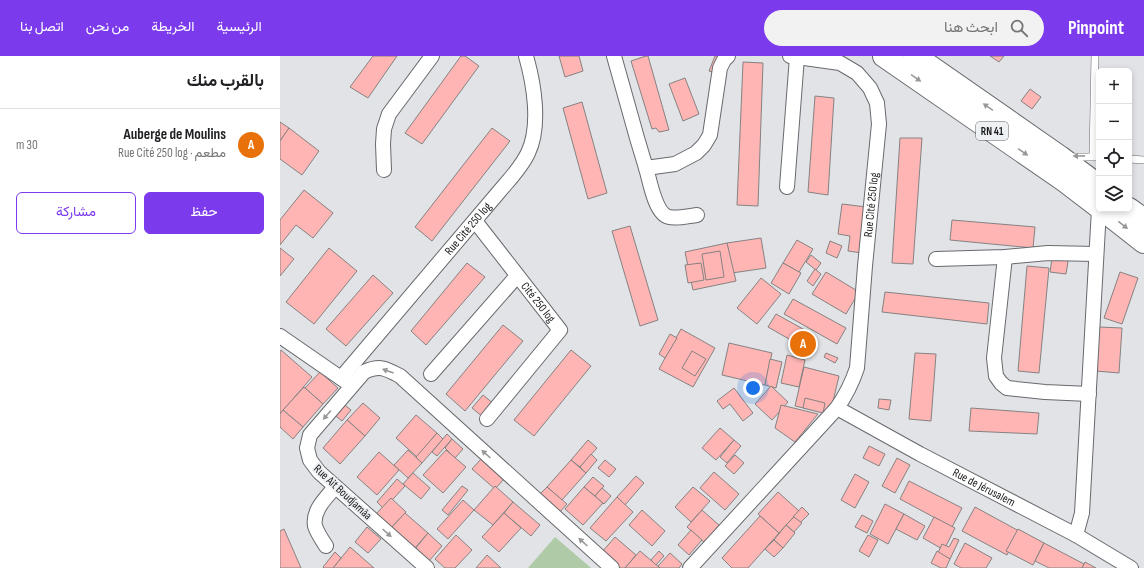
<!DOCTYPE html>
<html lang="ar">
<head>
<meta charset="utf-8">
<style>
  body { margin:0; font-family:"Sofia Sans Condensed",Vazirmatn,sans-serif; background:#f2f2f2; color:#202124; direction:rtl }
  .controls { position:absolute; right:12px; top:12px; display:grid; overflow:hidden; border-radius:6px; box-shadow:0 2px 6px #0003 }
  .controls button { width:36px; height:36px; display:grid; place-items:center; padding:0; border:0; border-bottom:1px solid #e0e0e0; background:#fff; color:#202124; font:20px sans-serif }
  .you { position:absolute; left:473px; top:332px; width:14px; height:14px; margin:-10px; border:3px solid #fff; border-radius:50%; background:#1a73e8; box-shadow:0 0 0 6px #1a73e833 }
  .badge { display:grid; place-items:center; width:26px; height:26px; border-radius:50%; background:#7c3aed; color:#fff; font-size:13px; font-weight:700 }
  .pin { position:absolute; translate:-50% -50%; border:2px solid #fff; box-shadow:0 1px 4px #0006 }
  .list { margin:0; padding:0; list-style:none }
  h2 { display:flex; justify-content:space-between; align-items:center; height:52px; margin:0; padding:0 16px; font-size:17px }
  h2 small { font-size:13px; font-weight:400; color:#757577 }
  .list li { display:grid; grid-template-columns:26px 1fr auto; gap:12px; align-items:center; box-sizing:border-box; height:72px; padding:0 16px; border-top:1px solid #e0e0e0 }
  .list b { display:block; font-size:15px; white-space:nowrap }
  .list p { margin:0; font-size:13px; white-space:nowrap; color:#757577 }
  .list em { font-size:13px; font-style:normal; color:#757577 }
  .actions { display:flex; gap:8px; padding:12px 16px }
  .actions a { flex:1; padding:9px 0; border:1px solid #7c3aed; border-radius:6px; text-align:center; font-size:14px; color:#7c3aed }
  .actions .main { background:#7c3aed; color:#fff }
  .icon { flex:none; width:22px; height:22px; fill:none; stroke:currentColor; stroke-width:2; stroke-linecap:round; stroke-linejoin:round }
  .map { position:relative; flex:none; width:864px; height:512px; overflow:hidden; direction:ltr }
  header { display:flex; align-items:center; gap:24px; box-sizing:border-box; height:56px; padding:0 20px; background:#7c3aed; color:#fff }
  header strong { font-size:19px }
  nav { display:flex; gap:22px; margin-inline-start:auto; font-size:14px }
  .search { width:280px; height:36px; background:#f2f2f2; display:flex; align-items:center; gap:10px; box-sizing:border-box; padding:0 14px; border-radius:22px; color:#757577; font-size:15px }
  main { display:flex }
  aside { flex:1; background:#fff }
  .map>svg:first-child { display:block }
</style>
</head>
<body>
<header>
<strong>Pinpoint</strong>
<div class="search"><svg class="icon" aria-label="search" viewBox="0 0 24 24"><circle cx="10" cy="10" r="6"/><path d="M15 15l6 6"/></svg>ابحث هنا</div>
<nav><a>الرئيسية</a><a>الخريطة</a><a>من نحن</a><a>اتصل بنا</a></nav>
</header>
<main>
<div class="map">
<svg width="864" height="512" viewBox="0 0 864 512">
  <rect width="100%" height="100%" fill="#e1e3e7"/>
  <path fill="#aecaa6" d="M275 481 311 512H248Z"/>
  <g fill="#feb5b3" stroke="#868282">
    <path d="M93 0H117L88 42 70 31Z"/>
    <path d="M181 0H185L199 10 142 88 125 77Z"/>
    <path d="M279 0H299L303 15 285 21Z"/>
    <path d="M366 0H368L389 74 379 76 376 72 372 73 351 5Z"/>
    <path d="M435 0H449L442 19 429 15Z"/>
    <path d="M710 0H724L719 6Z"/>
    <path d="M463 6 483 7 478 150 457 149Z"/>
    <path d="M405 22 419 58 403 65 389 28Z"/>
    <path d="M750 33 761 41 752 53 741 45Z"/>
    <path d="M535 40 554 42 548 139 528 136Z"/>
    <path d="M302 46 327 137 308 143 283 52Z"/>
    <path d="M0 66 9 72 0 85Z"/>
    <path d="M9 72 39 95 22 119 0 103V85Z"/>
    <path d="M212 72 230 85 152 185 135 171Z"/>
    <path d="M620 82H642L633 208 612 207Z"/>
    <path d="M24 134 53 157 33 182 16 169 0 189V164Z"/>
    <path d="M562 148 595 152 589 198 568 195 570 180 558 178Z"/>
    <path d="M672 164 755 171 753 192 670 184Z"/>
    <path d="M350 170 378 264 360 270 332 175Z"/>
    <path d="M481 182 486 212 452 217 447 187Z"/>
    <path d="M517 184 533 193 519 216 503 207Z"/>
    <path d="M550 185 562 190 557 202 546 197Z"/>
    <path d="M447 187 456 225 413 234 405 196Z"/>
    <path d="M0 192 14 203 0 220Z"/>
    <path d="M49 192 77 215 34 268 6 246Z"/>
    <path d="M440 195 444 221 426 224 422 198Z"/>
    <path d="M773 196 789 199 786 218 770 216Z"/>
    <path d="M531 199 541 207 536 214 526 206Z"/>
    <path d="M187 207 205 221 146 289 131 275Z"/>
    <path d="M421 207 424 224 408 227 405 209Z"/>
    <path d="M503 207 521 217 509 238 491 227Z"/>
    <path d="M747 210 769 212 759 317 738 315Z"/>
    <path d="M535 213 541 218 533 230 527 225Z"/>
    <path d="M546 216 579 236 566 258 532 238Z"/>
    <path d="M840 216 858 222 842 268 824 262Z"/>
    <path d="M93 219 113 237 66 290 46 273Z"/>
    <path d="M481 222 501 238 477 268 457 252Z"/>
    <path d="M605 236 709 247 707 268 602 256Z"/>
    <path d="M513 243 566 272 557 288 504 258Z"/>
    <path d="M496 258 523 273 516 287 488 271Z"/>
    <path d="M223 269 243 285 185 355 166 338Z"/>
    <path d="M819 271 842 272 839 317 816 315Z"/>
    <path d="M401 273 435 292 413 331 379 313Z"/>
    <path d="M390 278 397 282 385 302 379 298Z"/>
    <path d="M449 287 492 297 485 329 442 319Z"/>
    <path d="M1 294 32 321 0 358V296Z"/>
    <path d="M291 294 311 310 254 380 234 364Z"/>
    <path d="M412 295 426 303 415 320 402 312Z"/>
    <path d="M546 297 558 302 555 307 544 301Z"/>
    <path d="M635 297 656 298 651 365 629 363Z"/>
    <path d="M507 299 525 304 519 331 501 327Z"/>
    <path d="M490 303 502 306 496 332 485 329Z"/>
    <path d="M524 311 559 320 550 358 515 350Z"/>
    <path d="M40 316 58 332 43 348 25 332Z"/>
    <path d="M491 330 508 346 492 364 475 348Z"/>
    <path d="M24 331 43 348 23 371 3 354Z"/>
    <path d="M454 332 473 357 463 365 450 348 443 353 437 345Z"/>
    <path d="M203 339 220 353 209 366 192 352Z"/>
    <path d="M525 342 545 347 543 357 523 352Z"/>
    <path d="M599 343 611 344 609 354 598 352Z"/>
    <path d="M61 346 71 354 62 365 52 357Z"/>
    <path d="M83 347 100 362 85 380 67 364Z"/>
    <path d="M501 349 538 358 515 386 495 372Z"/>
    <path d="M691 352 759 357 757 378 689 375Z"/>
    <path d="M3 354 23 371 13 383 0 371V358Z"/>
    <path d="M136 359 157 377 137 401 116 382Z"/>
    <path d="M67 364 85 380 60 408 43 392Z"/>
    <path d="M440 372 454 384 436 404 422 392Z"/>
    <path d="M157 377 163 383 142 407 136 401Z"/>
    <path d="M167 378 172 383 157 400 152 396Z"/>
    <path d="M172 383 183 393 175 402 165 392Z"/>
    <path d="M308 384 317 392 300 411 291 404Z"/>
    <path d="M454 384 461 390 447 407 440 401Z"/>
    <path d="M589 390 605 398 599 410 583 402Z"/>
    <path d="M128 394 142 407 128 422 114 409Z"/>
    <path d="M166 394 186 411 163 437 143 419Z"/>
    <path d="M99 396 119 414 97 439 77 421Z"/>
    <path d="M311 398 317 404 306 417 300 411Z"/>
    <path d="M455 399 464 407 454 418 445 410Z"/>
    <path d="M617 402 630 409 615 437 602 430Z"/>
    <path d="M201 403 224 423 215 433 192 413Z"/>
    <path d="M291 404 306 417 282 444 267 431Z"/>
    <path d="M325 404 336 413 329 421 318 412Z"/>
    <path d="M434 416 459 438 445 454 420 432Z"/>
    <path d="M133 417 150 432 141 443 123 428Z"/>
    <path d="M575 418 589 426 575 452 561 444Z"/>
    <path d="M356 420 364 427 345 449 337 441Z"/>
    <path d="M313 421 324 430 315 440 304 431Z"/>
    <path d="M117 423 125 430 104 453 97 446Z"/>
    <path d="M629 425 682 452 672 471 620 443Z"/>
    <path d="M182 430 188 434 168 459 162 454Z"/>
    <path d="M215 430 233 446 213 469 194 454Z"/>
    <path d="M267 431 287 448 279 457 259 439Z"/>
    <path d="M304 431 323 447 303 469 285 453Z"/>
    <path d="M413 431 430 445 411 466 395 451Z"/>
    <path d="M322 432 331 440 324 448 315 440Z"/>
    <path d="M498 436 519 455 499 477 478 458Z"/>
    <path d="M337 441 353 456 326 485 310 472Z"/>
    <path d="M111 442 126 456 111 472 96 458Z"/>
    <path d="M183 444 194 454 168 483 157 473Z"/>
    <path d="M233 446 260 469 251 480 224 457Z"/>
    <path d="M605 448 624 458 608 488 590 478Z"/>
    <path d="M522 451 529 458 520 467 513 461Z"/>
    <path d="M695 451 739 475 727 499 682 475Z"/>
    <path d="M362 454 385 475 372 490 349 469Z"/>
    <path d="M422 454 440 470 425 487 407 471Z"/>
    <path d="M125 457 148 477 135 492 111 472Z"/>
    <path d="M224 457 241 472 219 496 202 481Z"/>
    <path d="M624 458 645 470 637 484 616 473Z"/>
    <path d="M582 459 593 465 587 477 575 471Z"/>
    <path d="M480 460 499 477 468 512H452L442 502Z"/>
    <path d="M514 461 522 467 514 476 506 469Z"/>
    <path d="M654 461 675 472 664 494 643 482Z"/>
    <path d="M506 469 515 477 503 492 494 484Z"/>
    <path d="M87 471 101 483 88 497 75 486Z"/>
    <path d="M4 473 21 512H0V475Z"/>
    <path d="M738 473 764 487 753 509 726 495Z"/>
    <path d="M411 474 422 484 409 499 398 489Z"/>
    <path d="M148 477 162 490 149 505 135 493Z"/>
    <path d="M176 479 192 494 175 512H165L155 503Z"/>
    <path d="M588 479 598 484 589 501 579 495Z"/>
    <path d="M335 481 356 499 345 512H340L322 496Z"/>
    <path d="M674 482 679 484 670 503 658 497 662 488 669 491Z"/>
    <path d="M494 484 503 492 494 501 485 493Z"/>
    <path d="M685 487 712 502 706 512H681L674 508Z"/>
    <path d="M764 487 804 508 802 512H769L755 505Z"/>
    <path d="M70 491 94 512H53Z"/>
    <path d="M360 495 380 512H345Z"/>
    <path d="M379 495 384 500 376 509 371 504Z"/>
    <path d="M657 495 670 503 666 512H661L651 507Z"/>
    <path d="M55 496 61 502 53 512H44L43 511Z"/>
    <path d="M390 497 402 508 399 512H380L378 510Z"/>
    <path d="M207 499 221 512H196Z"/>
    <path d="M805 506 816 512H802Z"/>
  </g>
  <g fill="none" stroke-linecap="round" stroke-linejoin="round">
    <g stroke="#676a6d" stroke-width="8">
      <g id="lane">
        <path d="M813 100 815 0"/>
        <path d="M789 101H819"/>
        <path d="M849 103 864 104"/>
      </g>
    </g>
    <g stroke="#676a6d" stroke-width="16">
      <g id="street">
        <path d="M334 0 357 82 366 112 395 108 416 97 424 89 430 79 440 12 444 4 448 0"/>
        <path d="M366 112C370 125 375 158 389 161 397 163 408 160 417 159"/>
        <path d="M104 114 103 88 104 73 109 58 152 0"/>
        <path d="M507 131 517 1"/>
        <path id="s1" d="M195 165 280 274 207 363"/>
        <path d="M725 201 714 302 716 320 721 327 727 332 765 336 809 338"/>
        <path d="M656 203 725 201 768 197 816 198"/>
        <path d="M0 280 68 327"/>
        <path d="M151 318 237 220"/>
        <path id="s2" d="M61 322 218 137C228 125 241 112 248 97 261 70 254 28 246 0"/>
        <path id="s3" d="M557 352 640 398 796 479 851 512"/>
        <path d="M796 479 802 457 819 153"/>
        <path d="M46 490C42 484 37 476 35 470 32 454 47 441 55 431"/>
        <path d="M147 512 39 416 30 404 27 392 30 379 84 316C100 309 105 312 120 320L332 512"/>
        <path id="s4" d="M410 512 557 352C566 339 572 327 577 312L585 210 599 68 597 47 590 32 577 17 560 7 510 0"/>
      </g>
    </g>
    <g stroke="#676a6d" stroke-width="24">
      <g id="highway">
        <path d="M604 0 785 125 819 151"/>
        <path d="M635 0 780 101 819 130"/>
        <path d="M822 153 864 186"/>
        <path d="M849 153 864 164"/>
      </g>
    </g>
    <use href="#lane" stroke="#fff" stroke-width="7"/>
    <use href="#street" stroke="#fff" stroke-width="14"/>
    <use href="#highway" stroke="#fff" stroke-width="22"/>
  </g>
  <defs><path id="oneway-solid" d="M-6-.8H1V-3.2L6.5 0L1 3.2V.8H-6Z"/></defs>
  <g fill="#989898">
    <use href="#oneway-solid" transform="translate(636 22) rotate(35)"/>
    <use href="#oneway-solid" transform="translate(708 51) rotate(-145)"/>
    <use href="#oneway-solid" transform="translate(743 96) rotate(35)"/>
    <use href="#oneway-solid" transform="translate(799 100) rotate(179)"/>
    <use href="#oneway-solid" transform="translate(843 169) rotate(38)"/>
    <use href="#oneway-solid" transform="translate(108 315) rotate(-160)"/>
    <use href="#oneway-solid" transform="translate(47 359) rotate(130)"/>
    <use href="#oneway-solid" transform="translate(206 398) rotate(-138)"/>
    <use href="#oneway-solid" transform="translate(107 477) rotate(42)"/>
    <use href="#oneway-solid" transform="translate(303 486) rotate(-138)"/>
  </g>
  <g text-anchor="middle" stroke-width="4" stroke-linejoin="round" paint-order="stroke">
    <rect fill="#eef1f4" stroke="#595a5c" stroke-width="1" x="696" y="66" width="32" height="18" rx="3"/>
    <g font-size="11" font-weight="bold" fill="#191a1b">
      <text x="712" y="79">RN 41</text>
    </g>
    <g font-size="12" fill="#191a1b" stroke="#eef1f4">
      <text dy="4" stroke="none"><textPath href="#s4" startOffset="426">Rue Cité 250 log</textPath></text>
      <text dy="4" stroke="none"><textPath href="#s2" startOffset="196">Rue Cité 250 log</textPath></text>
      <text dy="4" stroke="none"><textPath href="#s1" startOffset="103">Cité 250 log</textPath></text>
      <text dy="4" stroke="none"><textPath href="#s3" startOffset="167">Rue de Jérusalem</textPath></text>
      <text transform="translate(63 436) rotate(43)" y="4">Rue Ait Boudjamâa</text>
    </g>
  </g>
</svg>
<div class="controls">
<button>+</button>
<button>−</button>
<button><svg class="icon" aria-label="locate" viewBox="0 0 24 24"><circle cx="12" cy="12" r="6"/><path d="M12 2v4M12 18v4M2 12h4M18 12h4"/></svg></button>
<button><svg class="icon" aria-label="layers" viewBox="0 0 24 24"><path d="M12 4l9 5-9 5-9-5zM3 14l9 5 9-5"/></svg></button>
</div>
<div class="you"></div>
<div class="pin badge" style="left:523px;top:288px;background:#e8710a">A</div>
</div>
<aside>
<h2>بالقرب منك<small></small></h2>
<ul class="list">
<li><span class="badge" style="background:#e8710a">A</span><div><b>Auberge de Moulins</b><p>مطعم · Rue Cité 250 log</p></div><em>30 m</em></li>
</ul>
<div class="actions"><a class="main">حفظ</a><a>مشاركة</a></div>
</aside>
</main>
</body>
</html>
